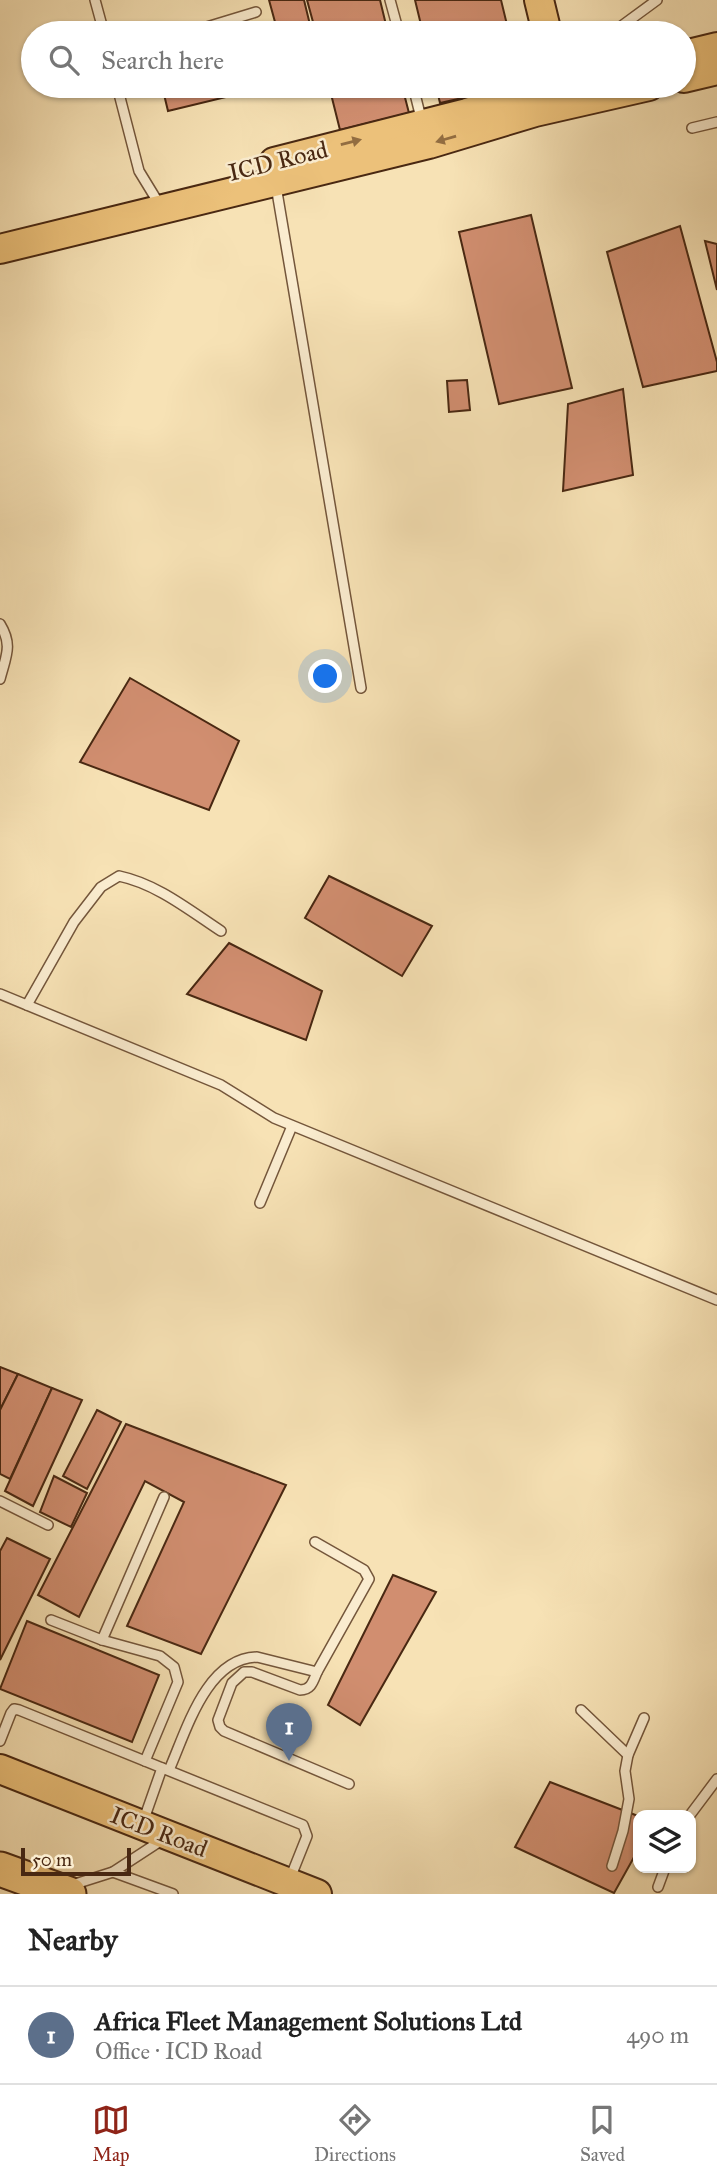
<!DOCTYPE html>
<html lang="en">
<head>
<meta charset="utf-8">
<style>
  body { margin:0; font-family:"IM FELL Great Primer",serif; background:#f6f6f6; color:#222 }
  .controls { position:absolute; right:21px; bottom:21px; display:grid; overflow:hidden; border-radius:14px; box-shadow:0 2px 5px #0004 }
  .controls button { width:63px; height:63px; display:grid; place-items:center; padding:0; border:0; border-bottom:2px solid #e0e0e0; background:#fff; color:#222; font:35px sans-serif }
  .scale { position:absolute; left:21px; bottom:18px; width:110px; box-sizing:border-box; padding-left:7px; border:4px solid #492812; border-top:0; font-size:19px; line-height:24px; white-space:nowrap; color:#492812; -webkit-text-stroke:5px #faeccf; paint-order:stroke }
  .you { position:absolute; left:326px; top:677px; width:24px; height:24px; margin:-18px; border:5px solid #fff; border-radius:50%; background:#1a73e8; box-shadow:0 0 0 10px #1a73e833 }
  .badge { display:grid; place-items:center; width:46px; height:46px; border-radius:50%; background:#8f2418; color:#fff; font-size:23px; font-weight:700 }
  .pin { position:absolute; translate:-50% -58px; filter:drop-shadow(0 2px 4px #0008) }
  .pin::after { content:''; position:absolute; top:37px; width:24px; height:21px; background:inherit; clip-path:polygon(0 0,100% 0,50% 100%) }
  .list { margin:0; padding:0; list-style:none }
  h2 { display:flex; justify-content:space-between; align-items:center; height:91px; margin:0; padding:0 28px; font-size:30px }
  h2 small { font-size:23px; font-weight:400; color:#767676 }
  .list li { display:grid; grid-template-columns:46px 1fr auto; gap:21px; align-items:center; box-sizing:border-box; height:98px; padding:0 28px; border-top:2px solid #e0e0e0 }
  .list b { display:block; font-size:26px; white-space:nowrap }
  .list p { margin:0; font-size:23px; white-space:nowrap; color:#767676 }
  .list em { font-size:23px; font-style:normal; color:#767676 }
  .icon { flex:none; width:38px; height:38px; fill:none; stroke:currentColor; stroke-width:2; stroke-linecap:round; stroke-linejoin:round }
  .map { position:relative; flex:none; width:717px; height:1894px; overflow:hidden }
  .search { position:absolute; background:#fff; box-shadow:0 2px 5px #0004; left:21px; right:21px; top:21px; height:77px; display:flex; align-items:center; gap:18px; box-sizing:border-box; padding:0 24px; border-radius:38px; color:#767676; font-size:26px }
  .sheet { height:189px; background:#fff }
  nav { display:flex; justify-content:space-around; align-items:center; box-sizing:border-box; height:98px; border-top:2px solid #e0e0e0; background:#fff; font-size:19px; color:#767676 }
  nav a { display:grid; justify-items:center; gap:4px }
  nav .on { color:#8f2418 }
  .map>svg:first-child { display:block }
</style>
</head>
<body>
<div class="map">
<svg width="717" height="1894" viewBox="0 0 717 1894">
  <rect width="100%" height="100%" fill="#f7e2b5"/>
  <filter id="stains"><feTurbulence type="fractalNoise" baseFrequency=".00286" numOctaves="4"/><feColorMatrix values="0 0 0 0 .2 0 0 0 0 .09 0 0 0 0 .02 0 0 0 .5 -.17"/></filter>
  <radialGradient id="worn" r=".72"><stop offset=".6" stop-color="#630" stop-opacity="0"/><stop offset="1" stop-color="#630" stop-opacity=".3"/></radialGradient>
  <g fill="#d18e70" stroke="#492812" stroke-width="2">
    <path d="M269 0H304L312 33H278Z"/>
    <path d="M307 0H380L388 33H316Z"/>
    <path d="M415 0H501L509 33H423Z"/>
    <path d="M162 86H266L267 87 168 111Z"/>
    <path d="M329 86H402L409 113 340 130Z"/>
    <path d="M436 86H498L494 91 440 103Z"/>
    <path d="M531 215 572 388 499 404 459 232Z"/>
    <path d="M680 226 717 362V371L643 387 607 252Z"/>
    <path d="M705 241 717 244V290Z"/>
    <path d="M467 380 470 410 449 412 447 381Z"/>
    <path d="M623 389 633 475 563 491 568 404Z"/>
    <path d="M130 678 239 741 209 810 80 762Z"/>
    <path d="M329 876 432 926 402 976 305 918Z"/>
    <path d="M229 943 322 991 306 1040 187 994Z"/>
    <path d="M0 1367 18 1374 0 1410Z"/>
    <path d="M18 1374 52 1388 10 1479 0 1474V1410Z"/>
    <path d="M52 1388 82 1400 33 1506 5 1491Z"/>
    <path d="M97 1410 121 1422 87 1489 63 1476Z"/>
    <path d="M126 1424 286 1485 201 1654 127 1626 184 1502 145 1481 79 1617 38 1595Z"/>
    <path d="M54 1476 87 1493 71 1527 40 1512Z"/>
    <path d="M7 1538 50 1559 0 1660V1551Z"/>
    <path d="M393 1575 436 1592 360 1725 328 1705Z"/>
    <path d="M27 1621 159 1675 132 1742 0 1689Z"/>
    <path d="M550 1782 638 1816V1850L614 1893 515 1847Z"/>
  </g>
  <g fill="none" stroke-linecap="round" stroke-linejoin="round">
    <g stroke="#74563b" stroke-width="12">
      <g id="lane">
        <path d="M95 0 104 33"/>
        <path d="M390 0 399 33"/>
        <path d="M187 33 256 12"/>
        <path d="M612 33 657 0"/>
        <path d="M117 86 139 171 161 207"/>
        <path d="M413 86 422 122"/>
        <path d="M692 128 717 122"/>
        <path d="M276 186 361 688"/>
        <path d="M0 624C13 645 6 656 0 679"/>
        <path d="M0 994 221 1085 274 1118 717 1300"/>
        <path d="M27 1005 74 922 101 887 119 876C157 884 189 910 221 931"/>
        <path d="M260 1203 292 1126"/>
        <path d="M0 1501 48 1525"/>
        <path d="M51 1620 102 1640 160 1656 174 1667 178 1682 145 1761"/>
        <path d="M102 1640 164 1497"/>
        <path d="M317 1672C313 1682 311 1690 300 1690L252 1672H244L232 1683 218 1720 220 1727 224 1731 349 1784"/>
        <path d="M581 1710 628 1755"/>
        <path d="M0 1741 11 1713 14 1709 19 1710 303 1825 307 1836 289 1881"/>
        <path d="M169 1770C186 1732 206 1658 257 1657L317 1672 369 1579 364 1570 315 1542"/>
        <path d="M690 1815 717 1779"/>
        <path d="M143 1822 162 1768"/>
        <path d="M612 1866 623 1831 629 1799 625 1771 628 1755 644 1718"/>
        <path d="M113 1872 173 1894"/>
        <path d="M72 1885 113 1872 162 1840"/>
        <path d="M658 1887 665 1868"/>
      </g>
    </g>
    <g stroke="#492812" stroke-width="32">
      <g id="primary">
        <path d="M539 0 547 33"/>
        <path d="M684 55 717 47"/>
        <path d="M684 78 717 70"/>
        <path d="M274 162 467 113 557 86"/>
        <path d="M0 249 429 144 535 112 649 86"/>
        <path d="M0 1769 317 1894"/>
      </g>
    </g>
    <g stroke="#492812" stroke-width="37">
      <path id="highway" d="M0 1869 69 1894"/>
    </g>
    <use href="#lane" stroke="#faeccf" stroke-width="9"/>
    <use href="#primary" stroke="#ecc17a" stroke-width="28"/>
    <use href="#highway" stroke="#ecc17a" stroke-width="33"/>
  </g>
  <defs><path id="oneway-solid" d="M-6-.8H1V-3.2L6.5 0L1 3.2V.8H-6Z" transform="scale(1.75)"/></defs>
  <g fill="#926d41">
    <use href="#oneway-solid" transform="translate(446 139) rotate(164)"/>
    <use href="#oneway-solid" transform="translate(351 142) rotate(-14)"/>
  </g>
  <g text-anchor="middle" stroke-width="5" stroke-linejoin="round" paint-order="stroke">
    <g font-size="24" fill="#492812" stroke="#faeccf">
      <text transform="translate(278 161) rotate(-14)" y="8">ICD Road</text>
      <text transform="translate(159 1832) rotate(21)" y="8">ICD Road</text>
    </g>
  </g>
  <rect width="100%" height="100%" filter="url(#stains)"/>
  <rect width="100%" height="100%" fill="url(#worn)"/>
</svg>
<div class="controls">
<button><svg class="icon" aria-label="layers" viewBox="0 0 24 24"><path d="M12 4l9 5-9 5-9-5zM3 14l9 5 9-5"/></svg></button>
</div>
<div class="scale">50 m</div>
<div class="you"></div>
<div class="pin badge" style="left:289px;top:1761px;background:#5c6f8a">1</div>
<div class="search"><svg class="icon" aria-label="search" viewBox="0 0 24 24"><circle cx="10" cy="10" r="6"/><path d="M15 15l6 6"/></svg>Search here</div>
</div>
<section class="sheet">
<h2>Nearby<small></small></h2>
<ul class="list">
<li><span class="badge" style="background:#5c6f8a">1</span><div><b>Africa Fleet Management Solutions Ltd</b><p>Office · ICD Road</p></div><em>490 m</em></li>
</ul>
</section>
<nav>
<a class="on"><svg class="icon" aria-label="map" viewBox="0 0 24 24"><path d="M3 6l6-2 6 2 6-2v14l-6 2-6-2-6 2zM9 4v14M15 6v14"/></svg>Map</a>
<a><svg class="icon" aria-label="directions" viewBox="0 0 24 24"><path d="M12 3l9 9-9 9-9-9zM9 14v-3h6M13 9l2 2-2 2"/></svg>Directions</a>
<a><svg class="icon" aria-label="saved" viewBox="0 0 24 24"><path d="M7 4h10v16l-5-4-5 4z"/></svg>Saved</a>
</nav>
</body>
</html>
